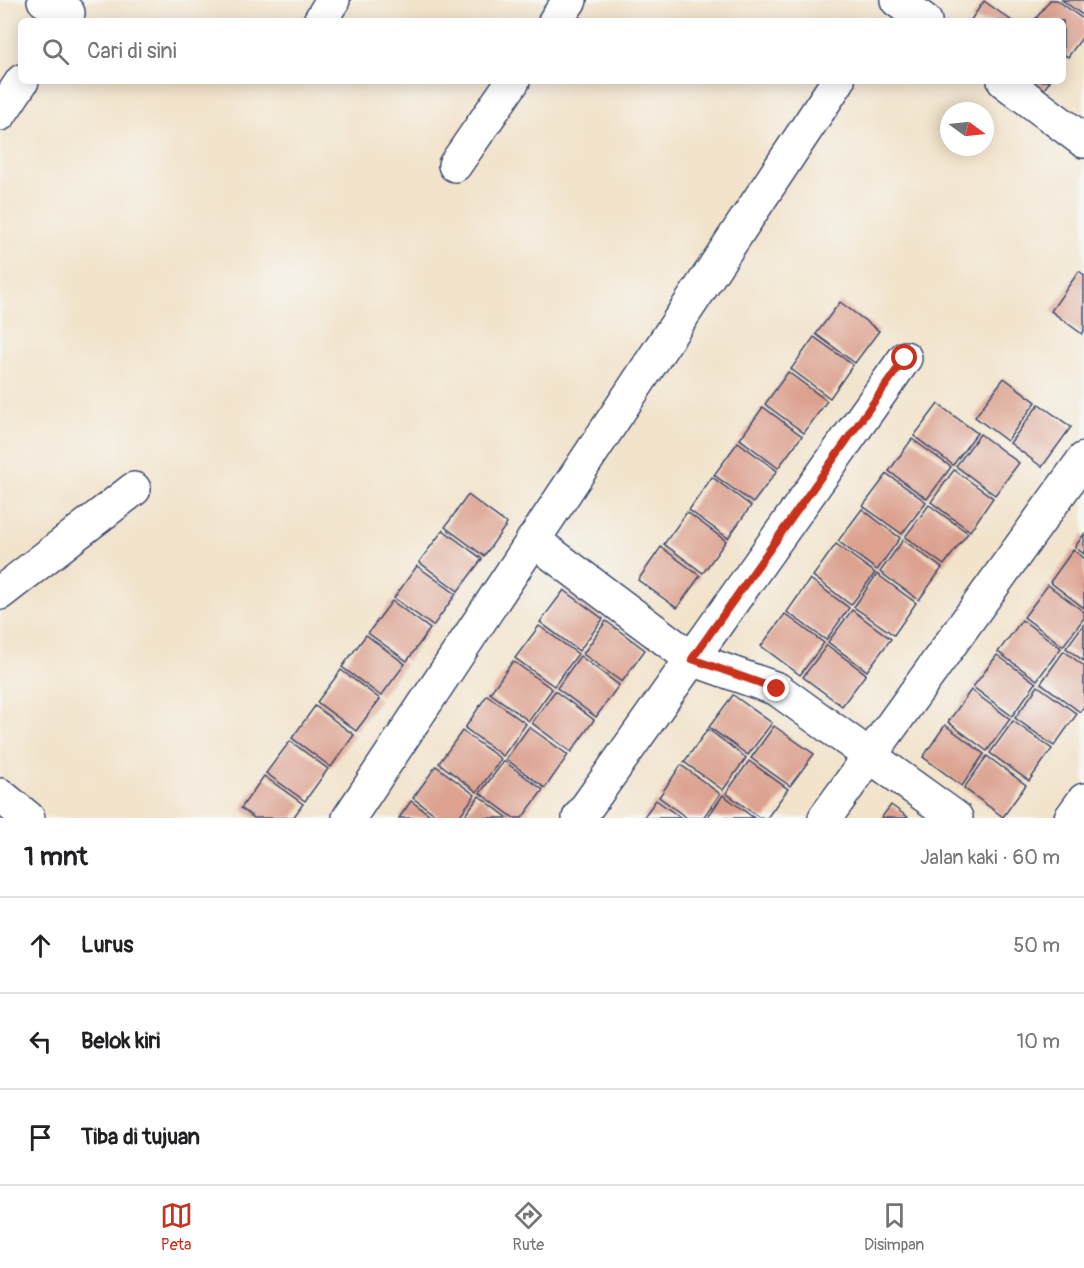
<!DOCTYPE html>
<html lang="id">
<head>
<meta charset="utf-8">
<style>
  body { margin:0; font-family:Pangolin,sans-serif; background:#f2f2f2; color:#202124 }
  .compass { position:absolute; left:940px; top:102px; width:54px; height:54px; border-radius:50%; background:#fff; box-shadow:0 3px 15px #0003; rotate:105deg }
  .stop { position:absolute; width:18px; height:18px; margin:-14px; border:4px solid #c8321e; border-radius:50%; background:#fff }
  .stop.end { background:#c8321e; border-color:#fff; box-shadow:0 2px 6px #0008 }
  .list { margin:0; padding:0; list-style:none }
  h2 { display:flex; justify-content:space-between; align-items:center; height:78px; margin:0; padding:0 24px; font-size:26px }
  h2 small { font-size:20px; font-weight:400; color:#757577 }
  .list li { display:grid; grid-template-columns:39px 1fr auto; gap:18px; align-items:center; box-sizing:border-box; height:96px; padding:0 24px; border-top:2px solid #e0e0e0 }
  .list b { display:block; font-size:22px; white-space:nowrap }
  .list em { font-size:20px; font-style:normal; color:#757577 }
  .icon { flex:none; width:33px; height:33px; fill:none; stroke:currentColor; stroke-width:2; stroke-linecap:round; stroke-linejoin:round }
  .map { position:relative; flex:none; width:1084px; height:818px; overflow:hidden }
  .search { position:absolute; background:#fff; box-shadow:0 3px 15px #0003; left:18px; right:18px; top:18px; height:66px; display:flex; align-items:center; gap:15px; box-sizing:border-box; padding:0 21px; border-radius:9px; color:#757577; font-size:22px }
  .sheet { height:366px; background:#fff }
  nav { display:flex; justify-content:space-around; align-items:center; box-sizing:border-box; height:84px; border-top:2px solid #e0e0e0; background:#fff; font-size:16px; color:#757577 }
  nav a { display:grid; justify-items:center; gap:3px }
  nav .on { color:#c8321e }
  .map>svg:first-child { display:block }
</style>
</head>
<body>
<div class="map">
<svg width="1084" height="818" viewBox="0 0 1084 818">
  <rect width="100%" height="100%" fill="#f6f6f2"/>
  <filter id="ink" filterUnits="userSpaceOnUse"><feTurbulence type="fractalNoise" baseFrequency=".0167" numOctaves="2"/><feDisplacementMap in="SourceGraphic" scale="12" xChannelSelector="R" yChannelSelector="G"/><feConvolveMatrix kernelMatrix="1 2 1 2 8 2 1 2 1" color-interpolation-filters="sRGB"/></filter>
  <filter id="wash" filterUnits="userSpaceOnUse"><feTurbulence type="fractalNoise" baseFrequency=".008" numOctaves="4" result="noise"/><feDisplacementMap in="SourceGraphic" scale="24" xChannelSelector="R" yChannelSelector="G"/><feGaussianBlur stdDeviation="1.35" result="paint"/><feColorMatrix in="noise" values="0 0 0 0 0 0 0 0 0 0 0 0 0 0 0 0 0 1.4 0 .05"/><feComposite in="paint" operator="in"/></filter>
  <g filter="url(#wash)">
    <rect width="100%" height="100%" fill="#f2e3cb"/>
    <g id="blocks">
      <g fill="#dca18f">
        <path d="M1050 0H1057L1084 20V35L1068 57 1063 54V21H1034Z"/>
        <path d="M1062 0H1084V16Z"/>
        <path d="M984 1 1012 21H970Z"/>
        <path d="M1027 81H1050L1042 92Z"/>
        <path d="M1079 271 1084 275V331L1082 334 1051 311Z"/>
        <path d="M840 302 879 331 855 363 816 334Z"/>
        <path d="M814 337 853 365 830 398 791 369Z"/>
        <path d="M788 372 827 401 804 433 765 404Z"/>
        <path d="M1004 378 1036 402 1007 441 975 417Z"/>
        <path d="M938 404 977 433 953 465 914 436Z"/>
        <path d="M1039 404 1071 427 1042 467 1010 443Z"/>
        <path d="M763 407 802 436 778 468 740 439Z"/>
        <path d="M980 434 1019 463 995 495 956 466Z"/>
        <path d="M912 439 951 467 927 499 889 471Z"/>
        <path d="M738 442 777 471 753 503 714 475Z"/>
        <path d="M954 470 993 498 970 531 931 502Z"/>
        <path d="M887 474 926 502 902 534 863 506Z"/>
        <path d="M712 477 751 506 728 538 689 510Z"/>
        <path d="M468 495 507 524 484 556 445 527Z"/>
        <path d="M929 505 968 533 944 565 905 537Z"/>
        <path d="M862 509 900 538 877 570 838 541Z"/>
        <path d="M687 512 726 541 703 573 664 544Z"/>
        <path d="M443 530 482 559 458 591 419 562Z"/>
        <path d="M1084 534V554L1075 547Z"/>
        <path d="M903 540 942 568 919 600 880 572Z"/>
        <path d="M836 544 875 573 851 605 813 576Z"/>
        <path d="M661 547 700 576 677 608 638 580Z"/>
        <path d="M1073 550 1084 558V608L1050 582Z"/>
        <path d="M417 566 456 594 433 626 394 598Z"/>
        <path d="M877 574 916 603 894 635 854 607Z"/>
        <path d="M810 579 849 608 826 640 787 612Z"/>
        <path d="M1048 585 1084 612V618L1063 646 1024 617Z"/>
        <path d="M564 590 603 619 579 651 540 622Z"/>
        <path d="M392 601 430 629 407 661 368 633Z"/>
        <path d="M852 610 891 639 867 671 828 642Z"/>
        <path d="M785 614 824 643 800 675 761 646Z"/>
        <path d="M1022 620 1061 648 1037 680 998 652Z"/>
        <path d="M606 621 645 650 622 682 583 654Z"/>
        <path d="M1084 624V661L1066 648Z"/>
        <path d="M539 626 578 654 554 686 515 658Z"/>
        <path d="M366 635 405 664 381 696 342 667Z"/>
        <path d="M827 645 866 674 842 706 803 677Z"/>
        <path d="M1064 651 1084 666V706L1080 712 1041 683Z"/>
        <path d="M997 655 1036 683 1012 716 973 687Z"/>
        <path d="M580 656 619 685 596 717 557 688Z"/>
        <path d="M513 661 552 689 529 721 490 693Z"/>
        <path d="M341 670 380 699 356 731 317 702Z"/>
        <path d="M1038 686 1077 714 1054 746 1015 718Z"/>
        <path d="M971 690 1010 719 987 751 948 722Z"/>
        <path d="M555 691 594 720 571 752 532 723Z"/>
        <path d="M487 695 526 724 503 756 465 728Z"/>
        <path d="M733 695 772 723 748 755 709 727Z"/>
        <path d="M315 706 354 735 331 767 292 738Z"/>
        <path d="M1013 721 1052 749 1029 781 990 753Z"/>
        <path d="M945 725 984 754 962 786 923 757Z"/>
        <path d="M774 726 814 754 790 786 751 758Z"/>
        <path d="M529 727 568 755 545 788 506 759Z"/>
        <path d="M708 729 746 758 723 790 684 762Z"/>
        <path d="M462 731 501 759 477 792 439 763Z"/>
        <path d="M290 741 328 769 305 801 266 773Z"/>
        <path d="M987 756 1026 785 1003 817 964 788Z"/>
        <path d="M504 761 543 790 522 818H514L480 793Z"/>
        <path d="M749 761 788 789 767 818H760L726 793Z"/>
        <path d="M681 765 720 794 703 818H687L659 797Z"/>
        <path d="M436 766 475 795 458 818H440L413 798Z"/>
        <path d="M264 776 303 804 293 818H254L241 808Z"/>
        <path d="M723 795 754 818H707Z"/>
        <path d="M479 796 508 818H463Z"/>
        <path d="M656 800 681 818H643Z"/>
        <path d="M411 801 434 818H399Z"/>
        <path d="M891 805 909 818H881Z"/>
      </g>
    </g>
  </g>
  <g filter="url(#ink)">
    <use href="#blocks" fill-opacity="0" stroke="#3b4a6e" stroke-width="1.5"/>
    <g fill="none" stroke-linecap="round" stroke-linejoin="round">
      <g stroke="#3b4a6e" stroke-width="36">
        <g id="street">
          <path d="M44 0 68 13"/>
          <path d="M897 0 925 21"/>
          <path d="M320 21 333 0"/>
          <path d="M555 21 570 0"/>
          <path d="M1004 81 1084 141"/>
          <path d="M0 114 22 81"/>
          <path d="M455 165 513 81"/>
          <path d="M533 540 692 659 777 689 956 818"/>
          <path d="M0 593 134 489"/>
          <path d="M0 795 28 818"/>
          <path d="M349 818 838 81"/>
          <path d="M579 818 905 358"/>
          <path d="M825 818 1084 459"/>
          <path d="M1071 818 1084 800"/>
        </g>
      </g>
      <use href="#street" stroke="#fff" stroke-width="33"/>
    </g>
  </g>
  <g fill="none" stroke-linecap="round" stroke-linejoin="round" filter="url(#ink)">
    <path stroke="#c8321e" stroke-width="8" d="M777 689 692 659 905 358"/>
  </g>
</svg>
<svg class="compass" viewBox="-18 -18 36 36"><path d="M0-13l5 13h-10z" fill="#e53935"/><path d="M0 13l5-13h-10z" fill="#757577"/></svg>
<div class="stop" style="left:905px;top:358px"></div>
<div class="stop end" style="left:777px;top:689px"></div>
<div class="search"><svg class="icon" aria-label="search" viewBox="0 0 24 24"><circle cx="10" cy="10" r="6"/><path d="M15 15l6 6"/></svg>Cari di sini</div>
</div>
<section class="sheet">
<h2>1 mnt<small>Jalan kaki · 60 m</small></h2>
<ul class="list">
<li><svg class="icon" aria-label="ahead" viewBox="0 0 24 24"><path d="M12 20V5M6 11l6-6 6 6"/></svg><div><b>Lurus</b></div><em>50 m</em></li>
<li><svg class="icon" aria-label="left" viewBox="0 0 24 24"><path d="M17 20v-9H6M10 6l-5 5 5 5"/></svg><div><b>Belok kiri</b></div><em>10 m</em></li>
<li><svg class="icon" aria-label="arrive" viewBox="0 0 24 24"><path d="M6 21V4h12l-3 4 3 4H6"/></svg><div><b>Tiba di tujuan</b></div></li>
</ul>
</section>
<nav>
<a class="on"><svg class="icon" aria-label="map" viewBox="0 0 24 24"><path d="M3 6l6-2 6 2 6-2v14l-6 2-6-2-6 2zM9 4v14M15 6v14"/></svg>Peta</a>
<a><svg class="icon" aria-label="directions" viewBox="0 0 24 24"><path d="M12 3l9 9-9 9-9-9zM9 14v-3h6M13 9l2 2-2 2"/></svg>Rute</a>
<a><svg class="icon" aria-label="saved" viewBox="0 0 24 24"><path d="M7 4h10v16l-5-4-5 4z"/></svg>Disimpan</a>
</nav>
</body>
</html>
